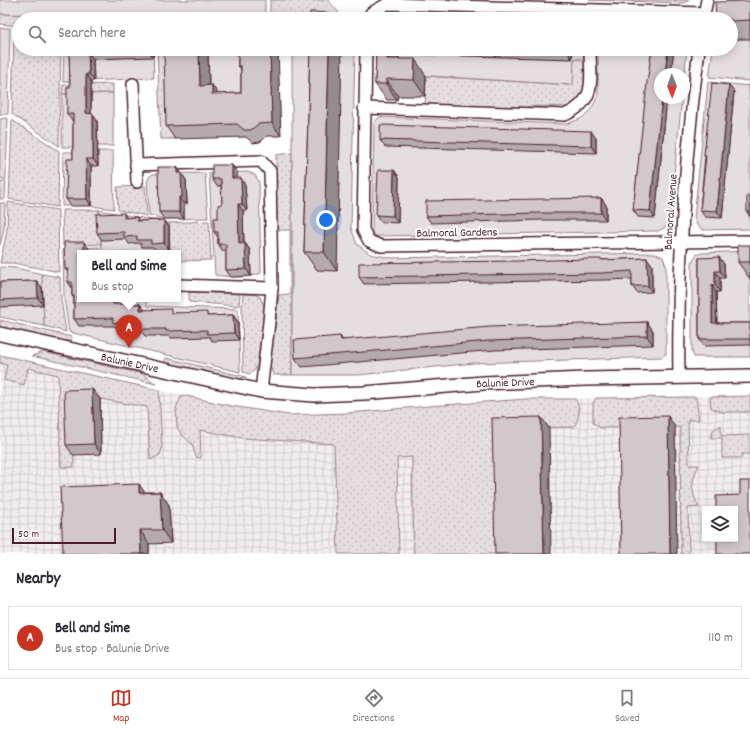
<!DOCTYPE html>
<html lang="en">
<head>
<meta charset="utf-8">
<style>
  body { margin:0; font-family:Dekko,sans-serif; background:#f7f7f7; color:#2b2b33 }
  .controls { position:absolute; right:12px; bottom:12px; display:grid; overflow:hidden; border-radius:0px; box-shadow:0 2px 10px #0003 }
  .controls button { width:36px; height:36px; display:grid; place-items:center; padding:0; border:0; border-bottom:1px solid #e1e1e2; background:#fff; color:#2b2b33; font:20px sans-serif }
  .compass { position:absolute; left:654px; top:68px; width:36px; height:36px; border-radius:50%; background:#fff; box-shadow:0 2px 10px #0003; rotate:179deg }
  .scale { position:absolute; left:12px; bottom:10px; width:104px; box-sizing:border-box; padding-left:4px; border:2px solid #4a1f2b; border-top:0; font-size:11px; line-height:14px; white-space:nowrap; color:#4a1f2b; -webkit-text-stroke:3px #fff; paint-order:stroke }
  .you { position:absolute; left:326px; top:220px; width:14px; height:14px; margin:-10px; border:3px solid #fff; border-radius:50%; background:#1a73e8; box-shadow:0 0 0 6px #1a73e833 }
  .badge { display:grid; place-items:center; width:26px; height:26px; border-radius:50%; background:#c8321e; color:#fff; font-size:13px; font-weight:700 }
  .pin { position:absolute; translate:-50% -33px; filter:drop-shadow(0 1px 2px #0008) }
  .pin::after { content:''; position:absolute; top:21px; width:14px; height:12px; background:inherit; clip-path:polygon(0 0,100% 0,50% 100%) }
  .popup { position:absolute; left:77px; top:250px; width:104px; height:52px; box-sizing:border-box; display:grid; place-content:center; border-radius:0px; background:#fff; filter:drop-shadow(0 1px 3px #0005); font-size:13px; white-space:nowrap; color:#7c7c81 }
  .popup b { font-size:15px; color:#2b2b33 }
  .popup::after { content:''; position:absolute; left:50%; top:100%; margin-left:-8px; border:8px solid transparent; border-top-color:#fff }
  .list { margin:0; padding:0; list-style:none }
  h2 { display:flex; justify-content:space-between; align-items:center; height:52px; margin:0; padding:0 16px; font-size:17px }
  h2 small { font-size:13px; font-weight:400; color:#7c7c81 }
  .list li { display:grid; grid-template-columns:26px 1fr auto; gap:12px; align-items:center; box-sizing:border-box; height:64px; margin:0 8px 8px; padding:0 8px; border:1px solid #e1e1e2; border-radius:0px }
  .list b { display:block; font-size:15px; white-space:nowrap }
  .list p { margin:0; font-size:13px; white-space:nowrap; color:#7c7c81 }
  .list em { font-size:13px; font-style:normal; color:#7c7c81 }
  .icon { flex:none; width:22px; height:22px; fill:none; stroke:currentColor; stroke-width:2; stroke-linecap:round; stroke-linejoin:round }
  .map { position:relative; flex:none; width:750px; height:554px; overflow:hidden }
  .search { position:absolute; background:#fff; box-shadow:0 2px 10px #0003; left:12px; right:12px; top:12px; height:44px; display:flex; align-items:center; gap:10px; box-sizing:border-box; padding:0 14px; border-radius:22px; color:#7c7c81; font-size:15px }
  .sheet { height:124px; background:#fff }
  nav { display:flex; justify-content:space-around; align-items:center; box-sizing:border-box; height:56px; border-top:1px solid #e1e1e2; background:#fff; font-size:11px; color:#7c7c81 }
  nav a { display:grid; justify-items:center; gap:2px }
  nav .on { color:#c8321e }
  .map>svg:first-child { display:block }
</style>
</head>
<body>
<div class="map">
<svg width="750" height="554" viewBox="0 0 750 554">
  <defs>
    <pattern id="industrial-grid" width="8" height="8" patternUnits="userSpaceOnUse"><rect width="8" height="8" fill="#f2eeef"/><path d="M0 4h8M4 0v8" fill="none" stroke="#d1cccd"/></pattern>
    <pattern id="grass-dots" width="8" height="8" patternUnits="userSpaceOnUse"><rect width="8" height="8" fill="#e5dee0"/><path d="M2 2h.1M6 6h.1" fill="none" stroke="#c6bec0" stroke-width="1.8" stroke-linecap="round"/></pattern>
  </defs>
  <rect width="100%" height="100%" fill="#fff"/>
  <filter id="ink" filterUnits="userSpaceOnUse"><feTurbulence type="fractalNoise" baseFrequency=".025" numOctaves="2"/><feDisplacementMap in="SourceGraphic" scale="8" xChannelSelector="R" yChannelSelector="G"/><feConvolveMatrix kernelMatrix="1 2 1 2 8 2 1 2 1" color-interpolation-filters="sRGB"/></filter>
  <g filter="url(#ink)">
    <path fill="url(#industrial-grid)" fill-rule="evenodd" d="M0 355 231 406 289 415 348 413 429 406 527 399 750 396V554H0ZM705 509H735V539H705Z"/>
    <g fill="url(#grass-dots)" stroke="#987e86">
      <path d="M270 0H328L344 19H270Z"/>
      <path d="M0 14 195 18 19 19V26L0 24Z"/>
      <path d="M14 29H19V49H61L59 146 12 114Z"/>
      <path d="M157 49H173L175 139H161Z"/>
      <path d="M574 59H585L584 91 579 101 568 107 531 106 520 109 425 106 426 76 572 85Z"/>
      <path d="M113 84V93L62 94 63 85Z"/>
      <path d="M12 120 59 151 58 207 9 199Z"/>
      <path d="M292 153V375H273L270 365 279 295 290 294V230H277L276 155Z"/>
      <path d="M145 186 147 216 118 210 117 187Z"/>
      <path d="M8 202 58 210 59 272 13 263H0L7 231Z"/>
      <path d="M62 210H99L101 244 63 246Z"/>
      <path d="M209 221 211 260 178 261V253H170L169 223Z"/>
      <path d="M42 274 60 277 61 299 66 332 44 326Z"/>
      <path d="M189 292 240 294 239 306 189 302Z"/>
      <path d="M243 294H254L260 297 265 308 257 366 254 371 250 374 243 372 242 307Z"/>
      <path d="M0 320 72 337 71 343 0 327Z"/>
      <path d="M43 352 143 374 156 384 32 356Z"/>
      <path d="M0 355 159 390 162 448 160 455 150 460 147 407 100 399 72 400 74 467H61L58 375 28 368 24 385 4 380 7 365 0 363Z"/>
      <path d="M166 358 246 377 236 380 164 363Z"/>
      <path d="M182 395 231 406 289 415 348 413 429 406 527 399H575C581 407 579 419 574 427L499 429 502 554H414L412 457 397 458 399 554H338L334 444 242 438 200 430 201 458 196 457 192 444 181 434 177 427 176 408Z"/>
      <path d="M750 396V412H722L711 408 710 397Z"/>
      <path d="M696 397 699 420H688L689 465H699C691 482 690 490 699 507L688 508 689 554H681L680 427 601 428 593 423V403L596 398Z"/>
      <path d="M721 425V436L750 435V454H742V458H722V438H711L713 430Z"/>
    </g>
    <g fill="#e5dee0" stroke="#987e86">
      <path d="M0 0H265V17L195 18 0 14Z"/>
      <path d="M589 0H690L683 3Z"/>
      <path d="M750 8V81L709 77 713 49H731V19Z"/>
      <path d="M387 16 490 19H381Z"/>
      <path d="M0 28H10L8 114H0Z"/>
      <path d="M64 49H153L154 78 63 82Z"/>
      <path d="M292 49H355L351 228 357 244 370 254 391 258 654 253 663 257 666 266V354L662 357 474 363 358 375H292Z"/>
      <path d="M387 49H585V59H574L573 85 414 75Z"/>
      <path d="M598 49H687L684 78V74H660V98H682L669 223 664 228 658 231 376 236 372 233 374 122 380 117 567 124 582 118 591 109 598 96Z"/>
      <path d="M246 50 250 106 206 98 208 51Z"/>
      <path d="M708 82 750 86V229L703 230 697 225 694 218Z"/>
      <path d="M113 93V146H98L97 121 91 120V94Z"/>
      <path d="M62 94H72V121H78V147H62Z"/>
      <path d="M8 118 5 199H0V183L3 182V178H0V119Z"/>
      <path d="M98 151H113L114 209 91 206V166Z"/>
      <path d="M63 152H78L71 192V206H62Z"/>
      <path d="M248 172 255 175 259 182 261 273C246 279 231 277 215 275L209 173Z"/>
      <path d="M205 173 208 218 164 219 149 215 147 182 149 177 153 174Z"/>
      <path d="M0 203H5L4 230 0 245Z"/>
      <path d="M99 210 169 223 170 253H102Z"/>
      <path d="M99 247V253H80V299H146L147 306 238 309 240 372 69 332 64 298 63 249Z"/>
      <path d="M750 251V357H694L692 352V262L696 255 702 253Z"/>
      <path d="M0 267 16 268 42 274 44 326 0 317Z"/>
    </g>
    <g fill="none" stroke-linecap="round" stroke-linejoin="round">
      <g stroke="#4a1f2b" stroke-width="14">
        <g id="minor">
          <path d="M369 19 371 13 387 4 704 13"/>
          <path d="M703 19 707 0"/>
          <path d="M366 49 363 230 369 241 381 246 750 241"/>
          <path d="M133 84 137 182"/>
          <path d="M364 108 565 115C598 100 590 80 590 49"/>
          <path d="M136 165 261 161 270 171 272 288 269 322 261 391"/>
          <path d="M178 285 272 288"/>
          <path d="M679 377C677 267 685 158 699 49"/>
        </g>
      </g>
      <g stroke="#4a1f2b" stroke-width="16">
        <g id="tertiary">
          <path id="s1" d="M0 334 261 391 314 395 364 393 483 383 586 379 750 376"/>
        </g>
      </g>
      <use href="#minor" stroke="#fff" stroke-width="11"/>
      <use href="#tertiary" stroke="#fff" stroke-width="13"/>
    </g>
    <g fill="#b5abaf" stroke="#4a1f2b">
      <path d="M750 1V39H731V19Z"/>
      <path d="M69 49H153V57L93 59 94 81H91V114L97 121 98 166H91V206H71L66 199 73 159V121L67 114 70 87Z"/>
      <path d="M208 49 209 85 218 94 241 93V69L238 66V49L281 136H267L260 142 253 143 246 137 175 139 166 126Z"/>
      <path d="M310 49 337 271 317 270 304 252Z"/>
      <path d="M376 49H573L572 59 399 54V59L426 76 425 96H398L397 100H387L375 84Z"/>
      <path d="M602 49H630V51Z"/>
      <path d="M652 49H674L667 98 655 218 638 217 633 210Z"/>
      <path d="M734 92 722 218 705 217 700 210 705 157 704 155Z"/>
      <path d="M596 138V153L385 147 380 140Z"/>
      <path d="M232 165 237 172V178L245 185 247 211H243L244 243H245L250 250 251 276 231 277 226 270V251H223L218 244V237L214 232 222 204 221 186H217L212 179Z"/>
      <path d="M177 167 186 180 187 204H184V219H164L159 212Z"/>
      <path d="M394 170 399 177 398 223 381 222 376 215Z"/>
      <path d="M750 196V217L747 212Z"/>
      <path d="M601 198 606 205V220H544L431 223 426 216Z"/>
      <path d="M124 213 127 218 137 217 139 221 164 220 169 227V250L156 251 153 247H142L140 243 129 244 126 239 102 240 97 233Z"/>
      <path d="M750 245V279L738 262Z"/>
      <path d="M89 249 80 299H97V300L116 304H140L144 310 209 316 233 315 238 322 239 340 212 341 210 337 171 338 169 336H145L141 330H118L115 326H79L74 319V298L72 296V288L68 282V273L65 269Z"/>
      <path d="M647 258 652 265V292L637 293 632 286V279L607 280 364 284 359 277 603 260Z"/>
      <path d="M699 258 724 264 725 278H720V292H716L717 323H750V345L704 346 699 339Z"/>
      <path d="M37 281 42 288 43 305 0 307V282Z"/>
      <path d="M647 322 653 331V345L495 350 302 367 295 358 340 336 343 340Z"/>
      <path d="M92 389 100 399 101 454 73 455 66 445Z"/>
      <path d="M145 492H160L169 505 171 543 149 544V554H63Z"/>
    </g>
    <g fill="#938b8e" stroke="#4a1f2b">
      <path d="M330 13 334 19H329Z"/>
      <path d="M148 49H153V57L148 50Z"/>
      <path d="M199 49H208L209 98 200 86Z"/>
      <path d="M270 49H278L281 136 272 123Z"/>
      <path d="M329 49H342L337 271 324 252Z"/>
      <path d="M387 49H396L399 54 398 75 387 59Z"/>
      <path d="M566 49H573L572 59Z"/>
      <path d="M668 49H674L671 74H665Z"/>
      <path d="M88 52 93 59 94 81 89 74Z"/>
      <path d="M415 59 426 76 425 96 414 80Z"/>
      <path d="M86 74 91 81V120L86 113Z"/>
      <path d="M386 79 398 96 397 100 386 84Z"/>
      <path d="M212 85 221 98 212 94Z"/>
      <path d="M729 85 734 92 722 218 717 211Z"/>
      <path d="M662 98H667L655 218 650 211Z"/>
      <path d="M93 114 97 121 98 166 93 159Z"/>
      <path d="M591 131 596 138V153L591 146Z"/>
      <path d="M86 159 91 166V206L87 199Z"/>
      <path d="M232 165 237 172V185L232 178Z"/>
      <path d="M177 167 186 180 187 204 182 197 177 173Z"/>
      <path d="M394 170 399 177 398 223 393 216Z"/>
      <path d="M241 178 245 185 247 211 242 204Z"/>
      <path d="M179 197 184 204V219L179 212Z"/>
      <path d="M601 198 606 205V220L601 213Z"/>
      <path d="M238 204 243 211 244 251 239 244Z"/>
      <path d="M164 220 169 227V250L164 243Z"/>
      <path d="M84 242 89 249V253H84Z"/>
      <path d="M245 243 250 250 251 276 246 269Z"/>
      <path d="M719 257 724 264 725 278 720 271Z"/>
      <path d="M647 258 652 265V292L648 286Z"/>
      <path d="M715 271 720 278V292L715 285Z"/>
      <path d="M37 281 42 288 43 305 38 298Z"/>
      <path d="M712 285 716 292 717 330 712 323Z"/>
      <path d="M140 304 145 311 140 310Z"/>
      <path d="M233 315 238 322 239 340 234 333Z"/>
      <path d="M647 322 653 331V345L647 336Z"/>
      <path d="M92 389 100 399 101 454 94 444Z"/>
      <path d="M668 416 675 427 677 554H670Z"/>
      <path d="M541 417 549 428 551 554H544Z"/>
      <path d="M139 484 148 497 139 493Z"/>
      <path d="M160 492 169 505 171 543 162 530Z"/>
      <path d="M140 530 149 544V554H141Z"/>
    </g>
    <g fill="#d2c7cb" stroke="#4a1f2b">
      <path d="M750 1V20L731 21V19H716L715 2Z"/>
      <path d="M310 12 330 13 329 19H310Z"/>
      <path d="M69 49H148V50L88 52 89 74H86V113L93 114V159H86L87 199H66L67 159H73V114H67V87H70Z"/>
      <path d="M164 49H199L200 86 212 85V94L241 93V66H238V49H270L272 123 258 124 251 130H244L237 124 166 126Z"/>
      <path d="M310 49H329L324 252H304Z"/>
      <path d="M376 49H387V59H415L414 80 386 79V84H375Z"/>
      <path d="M652 49H668L665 74H660V98H662L650 211 633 210 647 83Z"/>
      <path d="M712 83 729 85 717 211 700 210 706 155H704Z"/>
      <path d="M749 84H750V100Z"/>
      <path d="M380 125 591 131V146L380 140Z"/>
      <path d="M212 165H232V178H241L242 204H238L239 244 245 243 246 269 226 270V244H218V232H214V218H218V205L222 204 221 179H212Z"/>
      <path d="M158 167H177V173H181L182 197H179V212H159Z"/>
      <path d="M378 170H394L393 216 376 215Z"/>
      <rect x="747" y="196" width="3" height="16"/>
      <path d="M601 198V213H539L426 216V201Z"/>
      <path d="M124 213V218L137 217V221L164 220V243L151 244V240H137V236L124 237V232L97 233 96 214Z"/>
      <path d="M64 242H84V253H80V299H92V300H113V304H140V310L171 309V313L207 312V316L233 315 234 333 207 334V330L166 331V329H140V323H113V318L74 319V296H72V282H68V269H65Z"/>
      <rect x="738" y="245" width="12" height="17"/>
      <path d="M719 257 720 271H715V285H712V323H750V339H699V258Z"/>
      <path d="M647 258 648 286H632V271L602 273 359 277V263L517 261 589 259H602V260Z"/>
      <path d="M37 281 38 298 0 300V282Z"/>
      <path d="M647 322V336L489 341 295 358 294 340 340 336 341 340 489 327Z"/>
      <path d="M92 389 94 444 66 445 64 390Z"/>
      <path d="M668 416 670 554H621L619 417Z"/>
      <path d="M541 417 544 554H495L492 418Z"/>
      <path d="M740 481H750V554H717V539H735V509H716V496L740 495Z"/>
      <path d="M139 484V493L160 492 162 530H140L141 554H63L60 487Z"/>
    </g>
  </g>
  <g text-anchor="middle" stroke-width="4" stroke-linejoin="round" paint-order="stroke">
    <g font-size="12" fill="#4a1f2b" stroke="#fff">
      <text transform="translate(670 212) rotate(-86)" y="4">Balmoral Avenue</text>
      <text transform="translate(457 232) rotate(-1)" y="4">Balmoral Gardens</text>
      <text dy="4" stroke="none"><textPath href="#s1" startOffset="133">Balunie Drive</textPath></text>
      <text dy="4" stroke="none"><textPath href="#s1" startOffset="512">Balunie Drive</textPath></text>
    </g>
  </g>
</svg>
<div class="controls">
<button><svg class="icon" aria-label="layers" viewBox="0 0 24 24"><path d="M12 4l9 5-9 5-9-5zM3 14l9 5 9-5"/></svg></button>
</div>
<svg class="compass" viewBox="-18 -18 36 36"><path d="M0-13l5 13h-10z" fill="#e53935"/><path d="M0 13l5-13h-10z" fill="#7c7c81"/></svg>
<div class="scale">50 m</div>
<div class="you"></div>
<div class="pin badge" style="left:129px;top:348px">A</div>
<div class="popup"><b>Bell and Sime</b>Bus stop</div>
<div class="search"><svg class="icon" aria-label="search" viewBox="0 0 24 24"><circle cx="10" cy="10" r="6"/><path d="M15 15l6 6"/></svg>Search here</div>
</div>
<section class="sheet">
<h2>Nearby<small></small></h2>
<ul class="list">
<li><span class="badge">A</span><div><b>Bell and Sime</b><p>Bus stop · Balunie Drive</p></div><em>110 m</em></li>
</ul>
</section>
<nav>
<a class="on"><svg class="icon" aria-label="map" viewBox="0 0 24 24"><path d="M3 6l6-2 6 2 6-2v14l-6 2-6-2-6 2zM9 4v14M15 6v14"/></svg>Map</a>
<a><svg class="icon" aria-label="directions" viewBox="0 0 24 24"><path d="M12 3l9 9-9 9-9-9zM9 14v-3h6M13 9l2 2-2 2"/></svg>Directions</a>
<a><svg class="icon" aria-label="saved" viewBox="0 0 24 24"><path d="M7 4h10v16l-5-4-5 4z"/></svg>Saved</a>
</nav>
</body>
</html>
